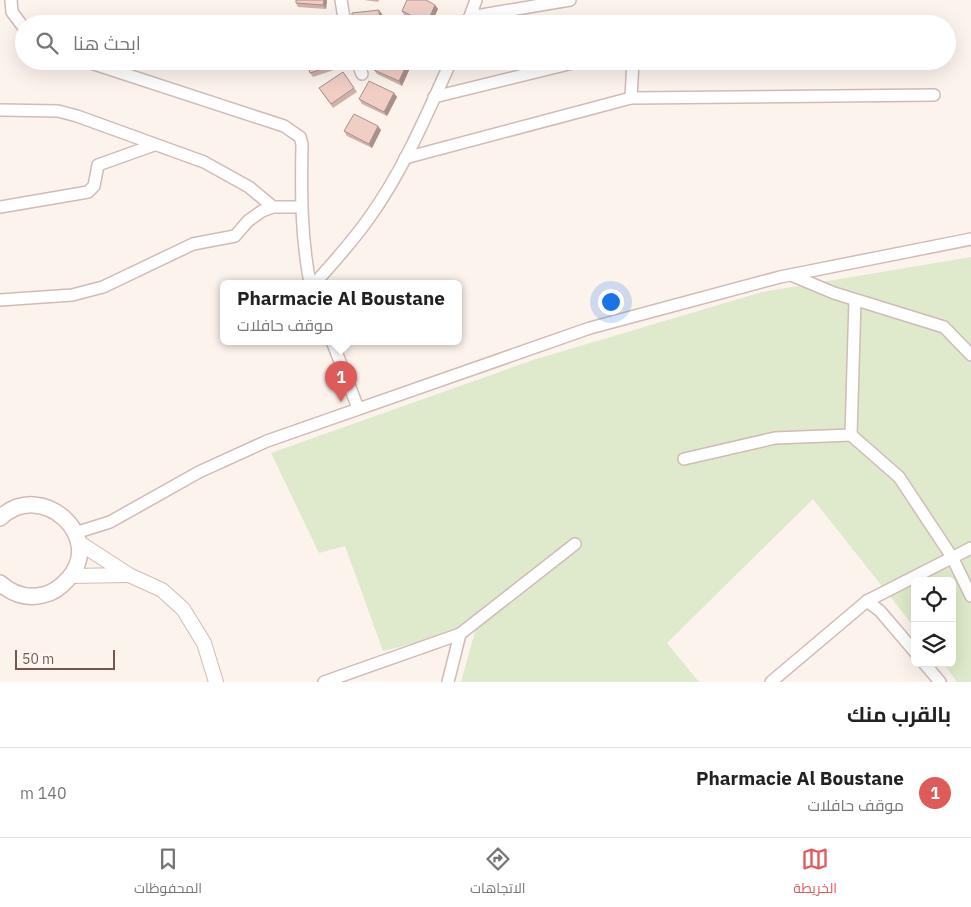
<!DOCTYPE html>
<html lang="ar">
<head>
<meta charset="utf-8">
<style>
  body { margin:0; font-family:"IBM Plex Sans",Cairo,sans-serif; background:#f6f6f6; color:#222; direction:rtl }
  .controls { position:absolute; right:15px; bottom:15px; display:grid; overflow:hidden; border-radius:8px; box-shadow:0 5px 20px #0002 }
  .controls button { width:45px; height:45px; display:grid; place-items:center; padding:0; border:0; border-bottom:1px solid #e0e0e0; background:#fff; color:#222; font:25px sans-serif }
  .scale { position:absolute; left:15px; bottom:12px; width:100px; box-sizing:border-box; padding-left:5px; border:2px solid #775550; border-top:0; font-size:14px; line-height:18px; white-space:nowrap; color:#775550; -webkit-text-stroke:4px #fef8f4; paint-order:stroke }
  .you { position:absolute; left:610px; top:301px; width:18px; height:18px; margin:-12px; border:4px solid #fff; border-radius:50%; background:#1a73e8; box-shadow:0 0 0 8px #1a73e833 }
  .badge { display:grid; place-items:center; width:32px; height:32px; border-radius:50%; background:#de5b5a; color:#fff; font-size:16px; font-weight:700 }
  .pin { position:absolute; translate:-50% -41px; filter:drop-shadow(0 1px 2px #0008) }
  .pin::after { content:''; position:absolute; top:26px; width:18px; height:15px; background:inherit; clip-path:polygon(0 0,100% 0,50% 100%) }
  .popup { position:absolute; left:220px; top:280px; width:242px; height:65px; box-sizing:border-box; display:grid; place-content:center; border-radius:8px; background:#fff; filter:drop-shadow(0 1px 4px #0005); font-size:16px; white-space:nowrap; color:#767676 }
  .popup b { font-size:19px; color:#222 }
  .popup::after { content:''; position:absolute; left:50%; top:100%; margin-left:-10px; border:10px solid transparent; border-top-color:#fff }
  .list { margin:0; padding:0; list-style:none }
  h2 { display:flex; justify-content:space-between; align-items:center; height:65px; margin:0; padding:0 20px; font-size:21px }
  h2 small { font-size:16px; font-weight:400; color:#767676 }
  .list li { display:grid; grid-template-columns:32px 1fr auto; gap:15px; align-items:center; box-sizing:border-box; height:90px; padding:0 20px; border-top:1px solid #e0e0e0 }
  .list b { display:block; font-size:19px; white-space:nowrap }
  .list p { margin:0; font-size:16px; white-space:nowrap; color:#767676 }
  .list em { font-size:16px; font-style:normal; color:#767676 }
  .icon { flex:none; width:28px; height:28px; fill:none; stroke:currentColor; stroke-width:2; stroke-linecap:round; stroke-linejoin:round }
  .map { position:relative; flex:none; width:971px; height:682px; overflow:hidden; direction:ltr }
  .search { position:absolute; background:#fff; box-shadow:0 5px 20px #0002; left:15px; right:15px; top:15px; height:55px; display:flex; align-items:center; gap:12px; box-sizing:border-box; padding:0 18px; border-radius:28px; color:#767676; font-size:19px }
  .sheet { height:155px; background:#fff }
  nav { display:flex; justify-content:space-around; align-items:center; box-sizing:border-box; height:70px; border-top:1px solid #e0e0e0; background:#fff; font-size:14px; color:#767676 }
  nav a { display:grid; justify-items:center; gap:2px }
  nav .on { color:#de5b5a }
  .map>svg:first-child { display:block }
</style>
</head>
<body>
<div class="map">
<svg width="971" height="682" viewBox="0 0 971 682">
  <rect width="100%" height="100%" fill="#fcf3ed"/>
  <path fill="#deeacb" d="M971 257V682H957L943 663H952V581H915V628L813 499 667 643 699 682H461L476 628 383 651 345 546 319 553 271 453 533 360 762 292Z"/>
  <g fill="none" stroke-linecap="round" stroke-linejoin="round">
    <g stroke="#d1bbb5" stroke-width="14">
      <g id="minor">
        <path d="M11 0 12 12 24 28"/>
        <path d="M341 0 345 24"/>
        <path d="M470 17 570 0"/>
        <path d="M468 22 476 0"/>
        <path d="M85 61 284 126 300 137 302 144C301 192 301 237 310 283"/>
        <path d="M357 61 362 74"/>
        <path d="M434 97 581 61"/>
        <path d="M631 98 633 61"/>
        <path d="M0 110 58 111 77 116 204 162 249 187 273 207"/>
        <path d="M405 158 631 98 934 95"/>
        <path d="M0 207 88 192 94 186 98 165 154 145"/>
        <path d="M791 275 834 293 944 327 971 355"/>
        <path d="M315 283C334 262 353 241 369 218 403 171 427 114 451 61"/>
        <path d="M0 300 72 295 103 287 193 244 235 236 248 221 262 211 273 207H300"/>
        <path d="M332 341 358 408"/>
        <path d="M851 435 855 300"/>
        <path d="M684 459 775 438 851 435 899 477 952 557 971 596"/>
        <path d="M75 533 110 522 199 472 267 441 590 328 780 277 971 239"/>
        <path d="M867 601 880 611 915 652"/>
        <path d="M924 663 940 682"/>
        <path d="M324 682 460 634 575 544"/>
        <path d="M448 682 460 634"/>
        <path d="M771 682 867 601 971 548"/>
      </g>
    </g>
    <g stroke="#d1bbb5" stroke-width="16">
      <g id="tertiary">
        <path d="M78 542 129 575 162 590 183 609 204 643 216 682"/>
        <path d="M71 576 129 575"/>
      </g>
    </g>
    <g stroke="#d4bab2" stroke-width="18">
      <path id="secondary" d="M0 518C42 478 106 538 68 579 61 587 53 593 43 595 26 599 12 594 0 583"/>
    </g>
    <use href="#minor" stroke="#fff" stroke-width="11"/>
    <use href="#tertiary" stroke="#fff" stroke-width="14"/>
    <use href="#secondary" stroke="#fff" stroke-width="15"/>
  </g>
  <g fill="#ceb1aa">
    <path d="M327 0 326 9 298 7 296 3Z"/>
    <path d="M364 0H379L378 2Z"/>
    <path d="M435 5 438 9 431 24H423L404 15 402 11Z"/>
    <path d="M306 61H338L340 68 313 77 310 73Z"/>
    <path d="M410 68 402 86 377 74 374 70Z"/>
    <path d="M343 72 357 92 333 108 319 88Z"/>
    <path d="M394 93 397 97 387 116 362 104 359 99Z"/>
    <path d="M381 130 372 148 347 136 344 131Z"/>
  </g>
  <g fill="#a8908b">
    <path d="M324 0H327L326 9 323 5Z"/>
    <path d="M435 5 438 9 431 24H427V23Z"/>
    <path d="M379 10 382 14 383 24H380Z"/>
    <path d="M325 17 328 21 329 24H326Z"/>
    <path d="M407 64 410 68 402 86 399 81Z"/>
    <path d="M394 93 397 97 387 116 384 112Z"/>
    <path d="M378 126 381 130 372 148 369 144Z"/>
  </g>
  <g fill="#f0cec6" stroke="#a8908b">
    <path d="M296 0H324L323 5 296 3Z"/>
    <path d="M407 0H426L435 5 427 23 402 11Z"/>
    <path d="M379 10 380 24H352V13Z"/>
    <path d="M325 17 326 24H298L297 20Z"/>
    <path d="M306 61H337V64L310 73Z"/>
    <path d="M378 61H401L407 64 399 81 374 70Z"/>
    <path d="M343 72 354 88 331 104 319 88Z"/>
    <path d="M369 81 394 93 384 112 359 99Z"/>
    <path d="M354 114 378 126 369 144 344 131Z"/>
  </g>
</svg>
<div class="controls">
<button><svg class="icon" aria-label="locate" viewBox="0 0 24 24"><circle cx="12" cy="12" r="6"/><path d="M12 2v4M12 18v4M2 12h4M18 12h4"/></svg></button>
<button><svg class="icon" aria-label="layers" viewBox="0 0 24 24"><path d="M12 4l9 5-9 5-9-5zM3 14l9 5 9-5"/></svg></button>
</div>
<div class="scale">50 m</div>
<div class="you"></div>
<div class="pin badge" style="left:341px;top:402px">1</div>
<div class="popup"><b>Pharmacie Al Boustane</b>موقف حافلات</div>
<div class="search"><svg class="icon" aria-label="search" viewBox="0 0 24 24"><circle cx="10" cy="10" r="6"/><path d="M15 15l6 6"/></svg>ابحث هنا</div>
</div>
<section class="sheet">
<h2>بالقرب منك<small></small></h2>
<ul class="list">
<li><span class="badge">1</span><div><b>Pharmacie Al Boustane</b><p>موقف حافلات</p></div><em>140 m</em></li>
</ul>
</section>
<nav>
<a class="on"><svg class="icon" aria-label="map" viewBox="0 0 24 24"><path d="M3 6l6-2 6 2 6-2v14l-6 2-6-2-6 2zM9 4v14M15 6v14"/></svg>الخريطة</a>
<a><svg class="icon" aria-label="directions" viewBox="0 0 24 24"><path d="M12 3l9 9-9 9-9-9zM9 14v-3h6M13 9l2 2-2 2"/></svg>الاتجاهات</a>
<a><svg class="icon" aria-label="saved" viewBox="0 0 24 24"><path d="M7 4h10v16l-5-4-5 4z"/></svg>المحفوظات</a>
</nav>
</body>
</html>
